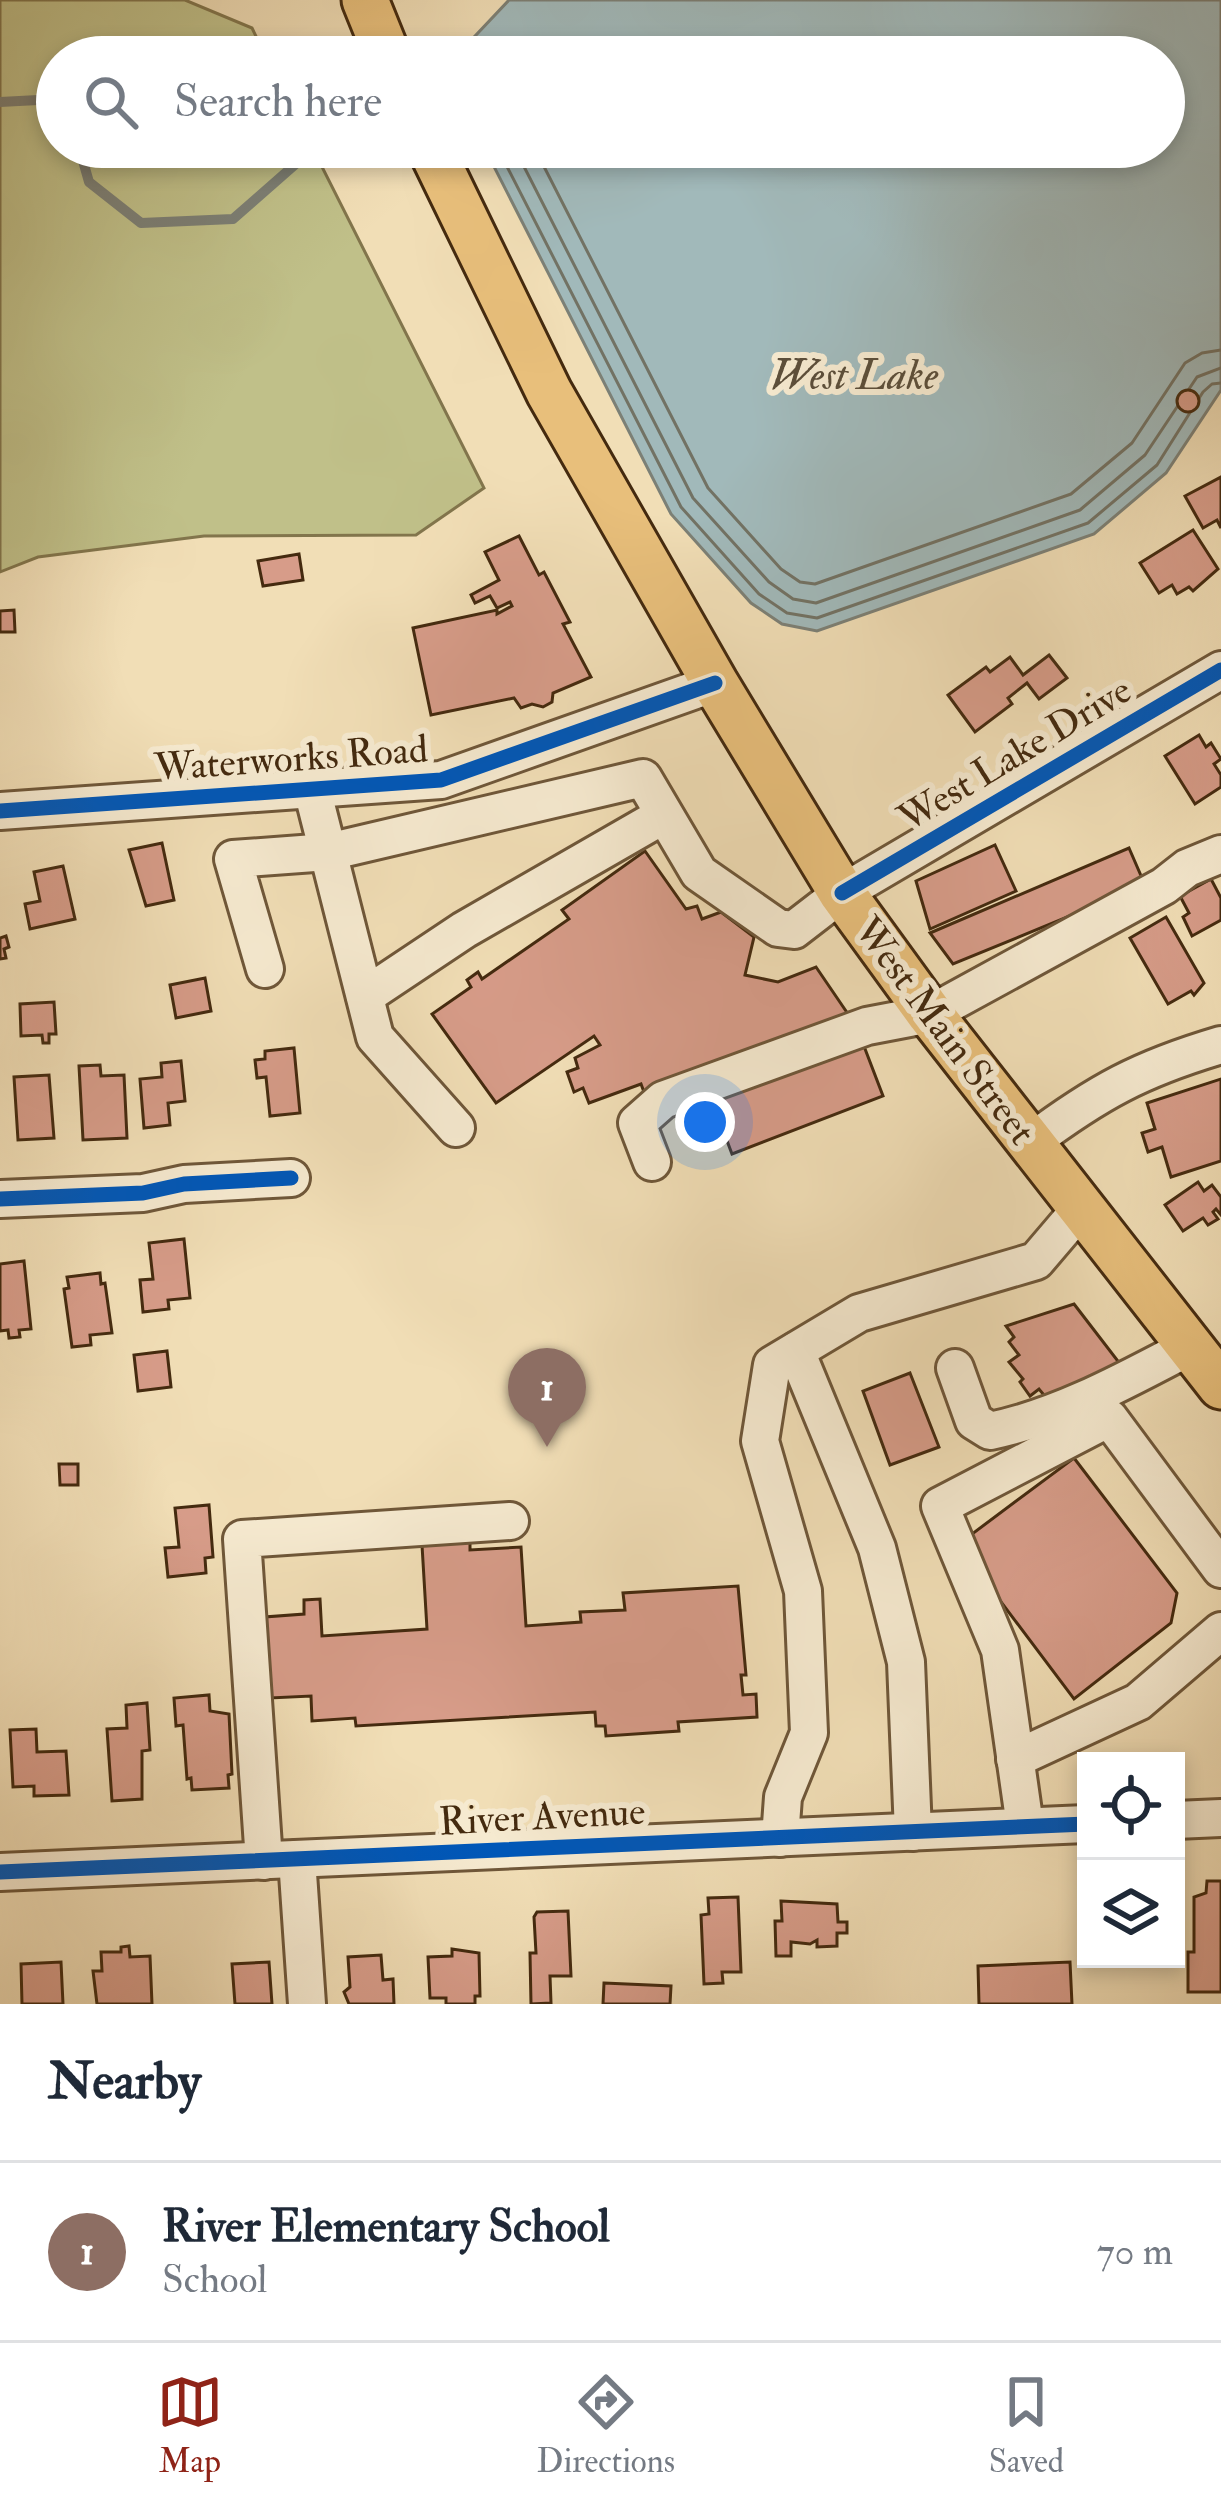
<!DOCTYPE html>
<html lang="en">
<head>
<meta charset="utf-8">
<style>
  body { margin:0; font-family:"IM FELL Double Pica",serif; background:#f2f2f3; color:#1f2937 }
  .controls { position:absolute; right:36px; bottom:36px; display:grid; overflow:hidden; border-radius:0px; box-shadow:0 6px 18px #0003 }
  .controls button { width:108px; height:108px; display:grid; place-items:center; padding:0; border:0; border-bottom:3px solid #e0e1e3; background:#fff; color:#1f2937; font:60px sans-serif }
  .you { position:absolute; left:705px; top:1122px; width:42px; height:42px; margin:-30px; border:9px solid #fff; border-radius:50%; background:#1a73e8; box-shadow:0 0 0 18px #1a73e833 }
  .badge { display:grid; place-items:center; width:78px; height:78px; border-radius:50%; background:#8f2418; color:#fff; font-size:39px; font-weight:700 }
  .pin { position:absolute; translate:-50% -99px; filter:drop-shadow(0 3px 6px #0008) }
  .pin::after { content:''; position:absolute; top:63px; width:42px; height:36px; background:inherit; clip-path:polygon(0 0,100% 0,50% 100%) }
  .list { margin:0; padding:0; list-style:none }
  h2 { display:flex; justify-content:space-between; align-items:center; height:156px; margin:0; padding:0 48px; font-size:51px }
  h2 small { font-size:39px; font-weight:400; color:#747a83 }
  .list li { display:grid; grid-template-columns:78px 1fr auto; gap:36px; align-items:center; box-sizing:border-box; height:180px; padding:0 48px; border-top:3px solid #e0e1e3 }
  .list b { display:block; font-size:45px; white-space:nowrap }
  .list p { margin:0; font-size:39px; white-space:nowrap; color:#747a83 }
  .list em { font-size:39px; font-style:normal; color:#747a83 }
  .icon { flex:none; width:66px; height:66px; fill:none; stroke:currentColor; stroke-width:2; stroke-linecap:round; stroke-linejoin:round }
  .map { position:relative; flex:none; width:1221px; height:2004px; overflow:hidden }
  .search { position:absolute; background:#fff; box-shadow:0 6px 18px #0003; left:36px; right:36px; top:36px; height:132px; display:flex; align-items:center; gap:30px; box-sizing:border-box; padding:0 42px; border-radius:66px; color:#747a83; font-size:45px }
  .sheet { height:336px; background:#fff }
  nav { display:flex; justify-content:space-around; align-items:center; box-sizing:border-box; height:168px; border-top:3px solid #e0e1e3; background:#fff; font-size:33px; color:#747a83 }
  nav a { display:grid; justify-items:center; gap:6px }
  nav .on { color:#8f2418 }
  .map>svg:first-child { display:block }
</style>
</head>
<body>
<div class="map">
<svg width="1221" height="2004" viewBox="0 0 1221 2004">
  <rect width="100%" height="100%" fill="#f1deb6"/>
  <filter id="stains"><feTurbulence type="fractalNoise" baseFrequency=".00167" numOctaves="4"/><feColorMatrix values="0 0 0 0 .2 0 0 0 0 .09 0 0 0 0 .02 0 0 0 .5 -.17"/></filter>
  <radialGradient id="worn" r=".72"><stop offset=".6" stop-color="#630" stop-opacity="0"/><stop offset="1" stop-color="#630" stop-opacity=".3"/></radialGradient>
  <path fill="#c0c089" stroke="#82754c" stroke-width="3" d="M0 0H185L252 28 266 57H57V147H312L484 488 416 535 204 536 38 557 0 572Z"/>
  <path fill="#a1b9ba" stroke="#7c8076" stroke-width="3" d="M509 0H1221V390L1166 473 1094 534 817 631 782 624 751 603 671 514 484 147H1164V57H461L460 52Z"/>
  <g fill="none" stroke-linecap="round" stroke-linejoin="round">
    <g stroke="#727264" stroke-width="3">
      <path d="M497 147 681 507 759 594 787 613 817 618 1088 523 1157 465 1203 392 1212 384 1221 383"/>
      <path d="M514 147 693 498 769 582 793 599 816 603 1080 510 1145 455 1197 377 1221 368"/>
      <path d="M534 147 708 488 781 569 800 582 815 584 1071 494 1132 443 1185 363 1202 353 1221 350"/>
    </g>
    <g stroke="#7c8076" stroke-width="10">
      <path d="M0 102 57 99"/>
      <path d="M79 147 89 182 141 223 233 219 315 147"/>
    </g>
  </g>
  <g fill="#d79c89" stroke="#442a0f" stroke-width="3">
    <circle cx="1188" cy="401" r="11"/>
    <path d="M1221 477V528L1217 520 1203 528 1185 496Z"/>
    <path d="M1193 530 1218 569 1193 591 1189 587 1177 594 1172 585 1159 593 1140 563Z"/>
    <path d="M519 536 539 575 544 572 570 622 563 624 591 677 553 693 552 702 543 707 532 704 521 708 514 698 431 715 413 628 497 610V614L512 606 510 602 497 608 490 596 475 603 471 595 499 580 485 552Z"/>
    <path d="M299 554 303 580 263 586 258 561Z"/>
    <path d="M14 610 15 632H0V611Z"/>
    <path d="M1049 655 1067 678 1039 699 1027 683 1008 698 1012 704 975 732 948 695 986 667 990 672 1010 657 1023 675Z"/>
    <path d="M1199 735 1206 747 1211 743 1221 759 1214 764 1221 775V787L1195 804 1165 756Z"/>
    <path d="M162 843 174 900 146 906 129 850Z"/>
    <path d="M995 845 1016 891 930 929 916 881Z"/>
    <path d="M1129 848 1145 885 953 964 930 933Z"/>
    <path d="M645 851 686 909 697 906 702 919 721 912 754 937 745 975 778 982 816 967 848 1014 644 1092 641 1084 589 1103 583 1088 574 1092 567 1072 578 1068 575 1058 600 1045 594 1036 496 1103 432 1014 471 987 467 980 478 972 482 979 569 919 562 910Z"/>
    <path d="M63 866 75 919 30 929 25 904 40 901 34 872Z"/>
    <path d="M1211 879 1221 898V920L1192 936 1183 917 1189 913 1180 896Z"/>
    <path d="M1166 917 1204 983 1194 995 1191 991 1168 1004 1130 938Z"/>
    <path d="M6 936 9 947 4 949 6 958 0 959V938Z"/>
    <path d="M205 978 211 1011 176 1018 170 985Z"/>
    <path d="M54 1002 56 1034H49V1043H43L42 1035 21 1036 20 1004Z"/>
    <path d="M862 1041 883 1096 732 1154 711 1098Z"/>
    <path d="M294 1048 300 1113 270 1116 266 1077 257 1078 255 1060 265 1059V1051Z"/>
    <path d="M181 1061 185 1101 168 1103 170 1125 144 1128 140 1079 162 1077 161 1063Z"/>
    <path d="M100 1065 101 1076 124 1075 127 1138 83 1140 79 1066Z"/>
    <path d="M49 1075 54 1138 18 1140 14 1077Z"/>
    <path d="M1221 1079V1161L1171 1177 1162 1147 1148 1152 1142 1133 1155 1129 1147 1103Z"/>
    <path d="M1198 1182 1204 1191 1212 1185 1221 1197V1215L1216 1209 1213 1212 1218 1219 1208 1225 1203 1218 1183 1231 1165 1205Z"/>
    <path d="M184 1239 190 1298 168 1300 169 1309 143 1312 140 1280 153 1279 149 1243Z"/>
    <path d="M24 1261 31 1329 19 1330 20 1337 9 1338 8 1330 0 1331V1264Z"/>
    <path d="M100 1273 101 1284 105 1283 112 1333 90 1335 91 1345 72 1347 64 1289 69 1288 67 1277Z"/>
    <path d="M1074 1304 1124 1369 1053 1406 1039 1389 1030 1396 1020 1382 1023 1379 1009 1362 1019 1355 1009 1342 1014 1337 1006 1326Z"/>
    <path d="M167 1351 171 1387 138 1391 134 1355Z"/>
    <path d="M910 1373 939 1447 890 1465 863 1391Z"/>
    <path d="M1074 1458 1177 1593 1171 1623 1074 1699 965 1554 968 1537Z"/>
    <path d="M59 1464H78V1485H60Z"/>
    <path d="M209 1505 213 1557 205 1558 206 1573 168 1577 165 1548 179 1547 175 1508Z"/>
    <path d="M470 1542V1550L521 1547 526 1626 581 1622 580 1612 625 1610 623 1593 738 1586 746 1675H741L743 1695 756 1694 757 1717 678 1722 679 1731 606 1736 605 1726H596L595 1712 356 1726 355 1718 312 1721 311 1696 270 1698 265 1617 304 1614V1600L320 1599 322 1636 427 1629 422 1545Z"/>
    <path d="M209 1695 210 1711 229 1714 232 1774 228 1775 229 1788 192 1790 191 1778 187 1779 183 1725 176 1726 174 1698Z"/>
    <path d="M147 1703 150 1750 142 1751V1799L112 1801 107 1729 127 1728 126 1705Z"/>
    <path d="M36 1729 37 1752 66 1751 69 1795 34 1796V1786L13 1787 10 1730Z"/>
    <path d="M1207 1881H1221V1992H1188V1952H1194V1897L1206 1893Z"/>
    <path d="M738 1897 741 1972H722L723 1983 704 1984 701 1915 709 1914 708 1898Z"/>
    <path d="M781 1901 837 1904 838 1922H847V1933H837V1946L817 1947V1940L810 1944 791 1942V1956H776L775 1921H782Z"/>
    <path d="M568 1911 571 1976H550L551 2003 531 2004 530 1953H536L534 1917 537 1912Z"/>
    <path d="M129 1946 130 1957 150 1956 152 2004H97L93 1971H102L101 1952H121V1947Z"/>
    <path d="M452 1949 479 1953 480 1996H475V2004H446V1998H430L428 1957 452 1956Z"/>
    <path d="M381 1955 383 1980 393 1979 394 2004H349L344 1992 350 1987 348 1957Z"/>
    <path d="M61 1962 63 2004H22L21 1964Z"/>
    <path d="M269 1962 272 2004H235L232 1964Z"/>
    <path d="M1070 1962 1072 2004H979L978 1966Z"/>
    <path d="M604 1983 671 1986 670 2004H603Z"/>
  </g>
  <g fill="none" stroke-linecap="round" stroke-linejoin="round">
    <g stroke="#6f5739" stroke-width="42">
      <g id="minor">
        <path d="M312 789 375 1037 456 1128"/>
        <path d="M0 811 441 780 715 683"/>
        <path d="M265 969 233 859 328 852 643 778 699 873 778 928 794 930 842 893 1221 670"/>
        <path d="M365 996 464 930 664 815"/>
        <path d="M1031 1142C1098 1092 1140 1069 1221 1045"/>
        <path d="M652 1162 637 1123 663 1100 867 1026 930 1014 1164 886 1187 868 1221 854"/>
        <path d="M0 1199 143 1193 184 1184 291 1178"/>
        <path d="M796 1351 877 1548 906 1662 913 1832"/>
        <path d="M955 1368 974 1421 990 1431C1060 1417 1128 1379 1191 1346"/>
        <path d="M1015 1759 1138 1702 1221 1631"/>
        <path d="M1176 1820 1221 1818"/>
        <path d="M1025 1826 1000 1650 940 1506 1109 1418 1221 1569"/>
        <path d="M780 1838 783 1797 809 1733 803 1591 760 1441 772 1365 859 1313 1036 1261 1082 1207"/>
        <path d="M297 1859 307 2004"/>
        <path d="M264 1861 242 1539 510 1521"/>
        <path d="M0 1872 1086 1824"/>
      </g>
    </g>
    <g stroke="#442a0f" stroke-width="51">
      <g id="major">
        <path d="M365 0 388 57"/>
        <path d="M430 147 549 392 715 683 842 893 930 1014 1221 1386"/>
      </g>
    </g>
    <use href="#minor" stroke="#f6ead0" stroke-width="36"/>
    <use href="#major" stroke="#e8bf7b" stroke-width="45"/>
    <g stroke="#f6ead0" stroke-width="22">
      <g id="cycleway">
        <path d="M0 811 441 780 715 683"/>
        <path d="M842 893 1221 670"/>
        <path d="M0 1199 143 1193 184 1184 291 1178"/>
        <path d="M0 1872 1086 1824"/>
      </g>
    </g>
    <use href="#cycleway" stroke="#0057b8" stroke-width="15"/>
  </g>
  <g text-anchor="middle" stroke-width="12" stroke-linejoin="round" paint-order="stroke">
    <g font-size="39" fill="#442a0f" stroke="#f6ead0">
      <text transform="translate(1014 753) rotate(-31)" y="14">West Lake Drive</text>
      <text transform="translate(291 757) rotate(-4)" y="14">Waterworks Road</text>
      <text transform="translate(946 1030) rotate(53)" y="14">West Main Street</text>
      <text transform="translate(542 1815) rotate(-3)" y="14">River Avenue</text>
    </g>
    <g font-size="42" font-style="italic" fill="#5b4e3a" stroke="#f6ead0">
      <text x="854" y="389">West Lake</text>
    </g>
  </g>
  <rect width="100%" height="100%" filter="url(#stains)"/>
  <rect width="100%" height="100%" fill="url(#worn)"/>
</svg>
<div class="controls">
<button><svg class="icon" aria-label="locate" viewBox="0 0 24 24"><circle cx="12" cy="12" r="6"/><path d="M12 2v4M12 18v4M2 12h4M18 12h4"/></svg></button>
<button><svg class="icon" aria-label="layers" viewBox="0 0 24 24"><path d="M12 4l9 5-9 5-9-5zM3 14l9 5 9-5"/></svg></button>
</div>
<div class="you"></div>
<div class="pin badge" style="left:547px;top:1447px;background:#8d6e63">1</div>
<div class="search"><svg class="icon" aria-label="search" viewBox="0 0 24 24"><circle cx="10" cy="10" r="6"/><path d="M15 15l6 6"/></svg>Search here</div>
</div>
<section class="sheet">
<h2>Nearby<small></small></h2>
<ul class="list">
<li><span class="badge" style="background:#8d6e63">1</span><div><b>River Elementary School</b><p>School</p></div><em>70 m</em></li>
</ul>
</section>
<nav>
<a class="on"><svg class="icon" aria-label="map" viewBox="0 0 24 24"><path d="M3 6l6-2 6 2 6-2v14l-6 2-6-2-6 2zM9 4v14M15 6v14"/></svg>Map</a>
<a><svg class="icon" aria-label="directions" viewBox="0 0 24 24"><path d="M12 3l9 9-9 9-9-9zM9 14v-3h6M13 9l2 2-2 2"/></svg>Directions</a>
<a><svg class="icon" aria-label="saved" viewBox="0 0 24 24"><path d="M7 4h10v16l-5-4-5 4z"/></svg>Saved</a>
</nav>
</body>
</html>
